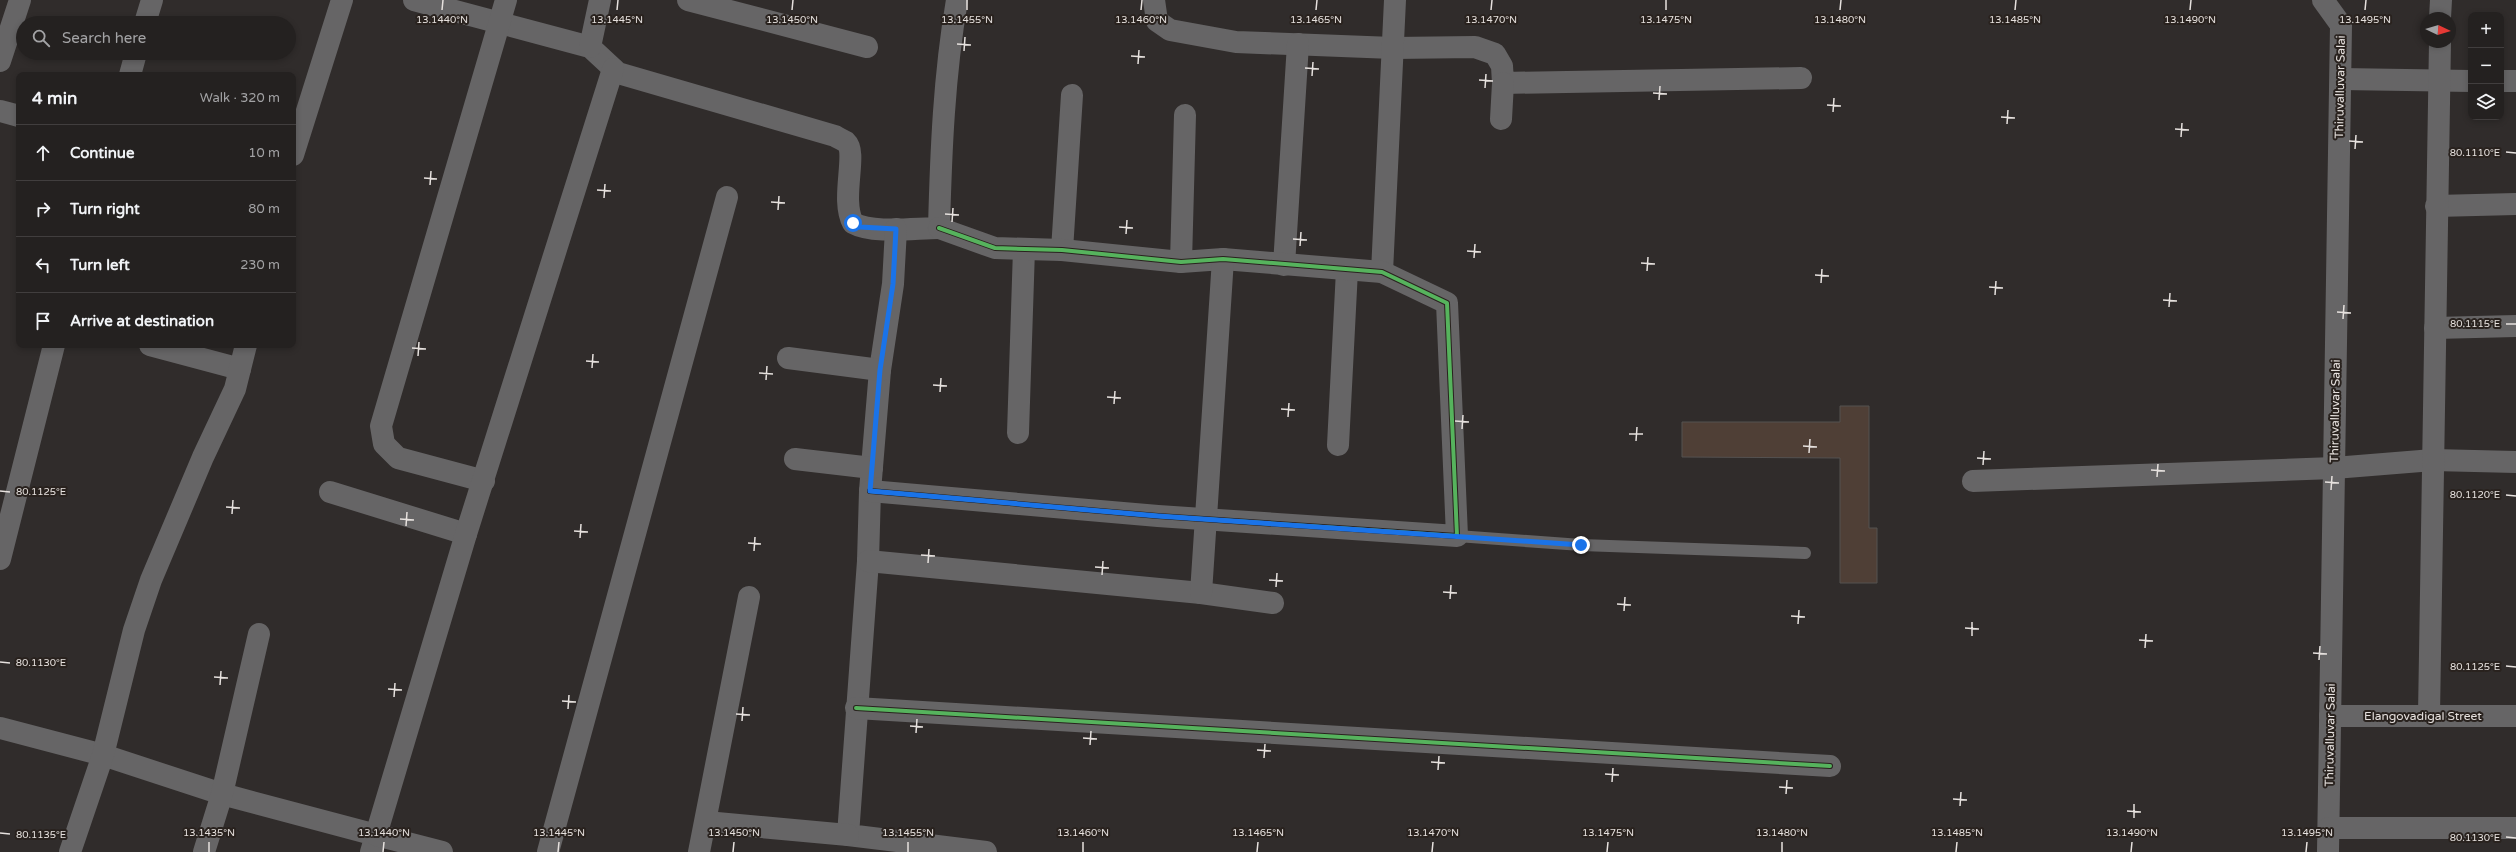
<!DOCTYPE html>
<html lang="en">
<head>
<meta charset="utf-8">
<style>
  body { margin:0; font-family:"Varela Round",sans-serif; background:#302e2d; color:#f1f3f6 }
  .controls { position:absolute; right:12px; top:12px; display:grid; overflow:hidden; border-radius:8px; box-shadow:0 2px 6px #0003 }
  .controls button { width:36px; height:36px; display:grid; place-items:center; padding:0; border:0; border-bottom:1px solid #413e3e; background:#242120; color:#f1f3f6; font:20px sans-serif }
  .compass { position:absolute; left:2420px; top:12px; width:36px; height:36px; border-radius:50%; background:#242120; box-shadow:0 2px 6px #0003; rotate:94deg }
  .stop { position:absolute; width:12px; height:12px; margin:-9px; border:3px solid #1a73e8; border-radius:50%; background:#fff }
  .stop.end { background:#1a73e8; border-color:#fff; box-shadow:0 1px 4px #0008 }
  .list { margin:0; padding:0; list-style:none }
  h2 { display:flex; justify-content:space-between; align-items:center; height:52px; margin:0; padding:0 16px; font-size:17px }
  h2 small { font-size:13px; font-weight:400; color:#a3a3a5 }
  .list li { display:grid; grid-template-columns:26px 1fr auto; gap:12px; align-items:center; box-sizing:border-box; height:56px; padding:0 16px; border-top:1px solid #413e3e }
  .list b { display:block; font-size:15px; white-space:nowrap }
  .list em { font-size:13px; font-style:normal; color:#a3a3a5 }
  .icon { flex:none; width:22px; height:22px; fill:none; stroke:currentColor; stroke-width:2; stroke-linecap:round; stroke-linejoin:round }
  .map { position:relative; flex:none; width:2516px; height:852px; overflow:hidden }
  .search { position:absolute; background:#242120; box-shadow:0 2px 6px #0003; left:16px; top:16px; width:280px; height:44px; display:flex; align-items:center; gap:10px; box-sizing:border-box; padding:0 14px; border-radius:22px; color:#a3a3a5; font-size:15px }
  .panel { position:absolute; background:#242120; box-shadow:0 2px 6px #0003; left:16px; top:72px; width:280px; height:276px; border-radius:8px }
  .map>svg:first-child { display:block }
</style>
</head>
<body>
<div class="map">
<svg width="2516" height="852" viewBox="0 0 2516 852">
  <rect width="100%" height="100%" fill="#302c2b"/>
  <path fill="#4f3f36" stroke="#555251" d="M1840 406H1869V528H1877V583H1840V458L1682 457V422H1840Z"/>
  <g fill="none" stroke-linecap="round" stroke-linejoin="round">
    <path stroke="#666566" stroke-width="12" d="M1457 536 1581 545 1805 553"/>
    <g stroke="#666566" stroke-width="22">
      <path d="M414 0 590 47 618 73 835 136C838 138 843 140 846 142 858 153 840 199 853 223 873 234 915 228 939 228 941 151 944 76 957 0"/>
      <path d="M688 0 867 47"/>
      <path d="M1154 0 1157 21 1170 30 1236 42 1393 48 1475 47 1495 54 1502 66 1503 83 1801 78"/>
      <path d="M2323 0 2341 25 2328 852"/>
      <path d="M2440 18 2441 0"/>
      <path d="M145 23 152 0"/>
      <path d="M590 47 600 0"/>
      <path d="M0 61 20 0"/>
      <path d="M130 75 136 53"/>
      <path d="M2341 79 2471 81"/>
      <path d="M2501 81H2516"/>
      <path d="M0 111 19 116"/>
      <path d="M1501 119 1503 83"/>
      <path d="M293 155 342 0"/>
      <path d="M2436 206 2516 204"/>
      <path d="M896 229 893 284 880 370 870 491 868 561 848 835 986 852"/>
      <path d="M1062 250 1072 95"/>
      <path d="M1181 262 1185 115"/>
      <path d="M1284 265 1298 44"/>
      <path d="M1382 272 1395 0"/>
      <path d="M2435 328 2516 326"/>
      <path d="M150 345 240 369"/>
      <path d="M788 358 880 370"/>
      <path d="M1018 433 1024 249"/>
      <path d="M1338 445 1347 270"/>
      <path d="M795 459 872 468"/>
      <path d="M484 481 398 458 384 444 381 426 506 0"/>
      <path d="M1973 481 2334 468 2433 460 2516 462"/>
      <path d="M870 491 1158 516 1457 536 1447 303 1382 272 1223 259 1181 262 1062 250 995 248 939 228"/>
      <path d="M330 492 466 534"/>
      <path d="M0 559 54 345"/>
      <path d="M868 561 1201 593 1273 603"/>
      <path d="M1201 593 1223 259"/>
      <path d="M856 708 1830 766"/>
      <path d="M2429 715 2440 42"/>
      <path d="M2330 716H2516"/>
      <path d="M0 728 103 755 222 794 376 835 371 852"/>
      <path d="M706 822 848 835"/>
      <path d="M2329 828H2516"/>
      <path d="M70 852 103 755 134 630 151 580 203 457 235 389 246 345"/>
      <path d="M204 852 222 794 259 634"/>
      <path d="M442 852 376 835 466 534 613 69"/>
      <path d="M548 852 727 197"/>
      <path d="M699 852 749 597"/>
    </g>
    <g stroke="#29221e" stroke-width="6">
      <g id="cycleway">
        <path d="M870 491 1158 516 1457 536 1447 303 1382 272 1223 259 1181 262 1062 250 995 248 939 228"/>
        <path d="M856 708 1830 766"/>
      </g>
    </g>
    <use href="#cycleway" stroke="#56b35d" stroke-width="4"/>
  </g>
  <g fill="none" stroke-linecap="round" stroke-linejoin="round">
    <path stroke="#1a73e8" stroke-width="5" d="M853 223 860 227 896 229 893 284 880 370 870 491 1158 516 1581 545"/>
  </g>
  <path fill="none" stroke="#e6e1de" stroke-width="1.5" d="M442 10 443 0M617 10 618 0M792 10 793 0M967 10V0M1141 10 1142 0M1316 10 1317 0M1491 10 1492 0M1666 10V0M1840 10 1841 0M2015 10 2016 0M2190 10 2191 0M2365 10 2366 0M957 44 971 45M964 51 965 37M1131 56 1145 57M1138 64 1139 50M1305 68 1319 69M1312 76 1313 62M1479 80 1493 81M1485 88 1486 74M1653 93 1667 94M1659 100 1660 86M1827 105 1841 106M1833 112 1834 98M2001 117 2015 118M2007 124 2008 110M2175 129 2189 130M2181 137 2182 123M2349 141 2363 142M2355 149 2356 135M2506 152 2516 153M424 178 437 179M430 185 431 171M597 190 611 191M604 198 605 184M771 202 785 203M778 210 779 196M945 214 959 215M952 222 953 208M1119 227 1133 228M1126 234 1127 220M1293 239 1307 240M1300 246 1301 232M1467 251 1481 252M1474 258 1475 244M1641 263 1655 264M1647 271 1648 257M1815 275 1829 276M1821 283 1822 269M1989 287 2003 288M1995 295 1996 281M2163 300 2177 301M2169 307 2170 293M2337 312 2351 313M2343 319 2344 305M2506 324H2516M412 348 426 349M418 356 419 342M586 361 599 362M592 368 593 354M759 373 773 374M766 380 767 366M933 385 947 386M940 392 941 378M1107 397 1121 398M1114 404 1115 391M1281 409 1295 410M1288 417 1289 403M1455 421 1469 422M1462 429 1463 415M1629 434H1643M1636 441 1637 427M1803 446 1817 447M1809 453 1810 439M1977 458 1991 459M1983 465 1984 451M2151 470 2165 471M2157 477 2158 464M2325 482 2339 483M2331 490 2332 476M0 491 10 492M2506 495 2516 496M226 507 240 508M232 514 233 500M400 519 414 520M406 526 407 512M574 531 588 532M580 538 581 524M748 543 761 544M754 551 755 537M921 555 935 556M928 563 929 549M1095 567 1109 568M1102 575 1103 561M1269 580 1283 581M1276 587 1277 573M1443 592 1457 593M1450 599 1451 585M1617 604 1631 605M1624 611 1625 597M1791 616 1805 617M1798 624 1799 610M1965 628 1979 629M1972 636V622M2139 640 2153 641M2145 648 2146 634M2313 653 2327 654M2319 660 2320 646M0 662 10 663M2506 666 2516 667M214 677 228 678M220 685 221 671M388 689 402 690M394 697 395 683M562 701 576 702M568 709 569 695M736 714 750 715M742 721 743 707M910 726 923 727M916 733 917 719M1083 738 1097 739M1090 745 1091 731M1257 750 1271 751M1264 758 1265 744M1431 762 1445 763M1438 770 1439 756M1605 774 1619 775M1612 782 1613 768M1779 787 1793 788M1786 794 1787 780M1953 799 1967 800M1960 806 1961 792M2127 811 2141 812M2134 818V804M0 833 10 834M2506 837 2516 838M209 852V842M383 852 384 842M558 852 559 842M733 852 734 842M908 852V842M1083 852V842M1257 852 1258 842M1432 852 1433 842M1607 852 1608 842M1782 852V842M1956 852 1957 842M2131 852 2132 842M2306 852 2307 842"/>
  <g text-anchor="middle" stroke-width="4" stroke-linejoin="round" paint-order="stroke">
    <g font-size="12" fill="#e6e1de" stroke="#29221e">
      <text transform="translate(2340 87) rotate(-89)" y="4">Thiruvalluvar Salai</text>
      <text transform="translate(2335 411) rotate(-89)" y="4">Thiruvalluvar Salai</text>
      <text x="2423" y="720">Elangovadigal Street</text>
      <text transform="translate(2330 735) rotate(-89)" y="4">Thiruvalluvar Salai</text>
    </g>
  </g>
  <g font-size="10" text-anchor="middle" fill="#e6e1de" stroke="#29221e" stroke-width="4" stroke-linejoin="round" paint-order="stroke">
    <text x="442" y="23">13.1440°N</text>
    <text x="617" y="23">13.1445°N</text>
    <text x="792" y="23">13.1450°N</text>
    <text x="967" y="23">13.1455°N</text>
    <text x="1141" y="23">13.1460°N</text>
    <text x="1316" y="23">13.1465°N</text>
    <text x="1491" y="23">13.1470°N</text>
    <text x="1666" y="23">13.1475°N</text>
    <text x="1840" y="23">13.1480°N</text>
    <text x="2015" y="23">13.1485°N</text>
    <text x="2190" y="23">13.1490°N</text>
    <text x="2365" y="23">13.1495°N</text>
    <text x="2475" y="156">80.1110°E</text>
    <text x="2475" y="327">80.1115°E</text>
    <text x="41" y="495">80.1125°E</text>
    <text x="2475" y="498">80.1120°E</text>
    <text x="41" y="666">80.1130°E</text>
    <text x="2475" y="670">80.1125°E</text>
    <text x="209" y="836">13.1435°N</text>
    <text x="384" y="836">13.1440°N</text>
    <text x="559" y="836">13.1445°N</text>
    <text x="734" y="836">13.1450°N</text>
    <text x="908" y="836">13.1455°N</text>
    <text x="1083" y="836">13.1460°N</text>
    <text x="1258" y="836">13.1465°N</text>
    <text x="1433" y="836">13.1470°N</text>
    <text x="1608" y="836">13.1475°N</text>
    <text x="1782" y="836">13.1480°N</text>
    <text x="1957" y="836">13.1485°N</text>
    <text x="2132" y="836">13.1490°N</text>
    <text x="2307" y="836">13.1495°N</text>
    <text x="41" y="838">80.1135°E</text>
    <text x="2475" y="841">80.1130°E</text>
  </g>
</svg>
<div class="controls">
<button>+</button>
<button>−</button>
<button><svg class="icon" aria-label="layers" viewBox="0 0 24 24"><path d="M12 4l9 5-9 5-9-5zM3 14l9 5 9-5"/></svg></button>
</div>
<svg class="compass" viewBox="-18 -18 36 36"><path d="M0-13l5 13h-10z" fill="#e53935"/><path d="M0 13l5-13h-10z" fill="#a3a3a5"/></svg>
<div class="stop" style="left:853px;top:223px"></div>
<div class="stop end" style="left:1581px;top:545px"></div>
<div class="search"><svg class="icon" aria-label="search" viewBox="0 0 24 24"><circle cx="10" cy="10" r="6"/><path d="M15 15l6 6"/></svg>Search here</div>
<section class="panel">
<h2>4 min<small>Walk · 320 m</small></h2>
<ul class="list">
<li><svg class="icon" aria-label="ahead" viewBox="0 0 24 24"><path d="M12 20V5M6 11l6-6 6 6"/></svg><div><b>Continue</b></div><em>10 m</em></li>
<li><svg class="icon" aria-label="right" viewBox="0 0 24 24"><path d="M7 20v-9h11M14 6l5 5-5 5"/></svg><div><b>Turn right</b></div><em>80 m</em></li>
<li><svg class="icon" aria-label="left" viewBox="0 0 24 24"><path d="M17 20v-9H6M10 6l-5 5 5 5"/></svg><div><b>Turn left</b></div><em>230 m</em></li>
<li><svg class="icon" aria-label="arrive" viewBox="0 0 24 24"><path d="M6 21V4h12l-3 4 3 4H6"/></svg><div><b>Arrive at destination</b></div></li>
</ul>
</section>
</div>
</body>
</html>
